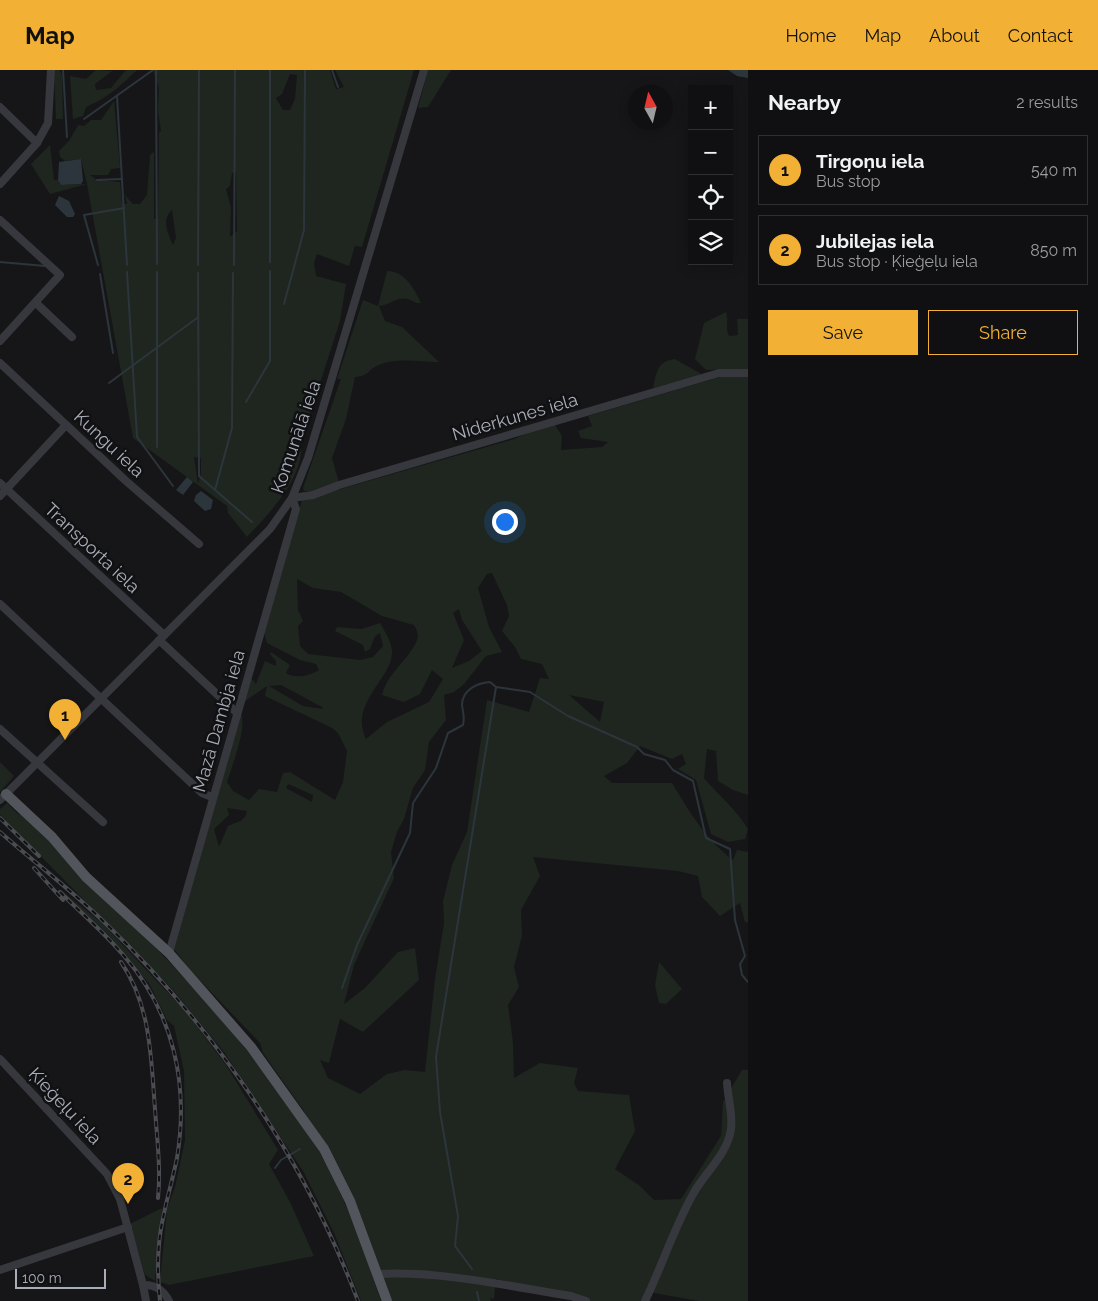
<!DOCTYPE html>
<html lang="en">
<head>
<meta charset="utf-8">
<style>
  body { margin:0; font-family:Raleway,sans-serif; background:#1e1e20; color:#f1f3f6 }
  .controls { position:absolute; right:15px; top:15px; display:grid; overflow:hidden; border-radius:0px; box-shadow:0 2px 12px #0003 }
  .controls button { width:45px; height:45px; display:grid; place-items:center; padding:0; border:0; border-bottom:1px solid #303032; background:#101012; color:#f1f3f6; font:25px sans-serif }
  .compass { position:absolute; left:628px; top:15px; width:45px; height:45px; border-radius:50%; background:#101012; box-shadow:0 2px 12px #0003; rotate:352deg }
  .scale { position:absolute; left:15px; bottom:12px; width:91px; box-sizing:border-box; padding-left:5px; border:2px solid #a8adb8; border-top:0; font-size:14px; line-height:18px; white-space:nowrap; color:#a8adb8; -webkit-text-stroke:4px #111113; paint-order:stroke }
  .you { position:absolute; left:504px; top:451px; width:18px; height:18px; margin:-12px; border:4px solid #fff; border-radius:50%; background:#1a73e8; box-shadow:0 0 0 8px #1a73e833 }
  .badge { display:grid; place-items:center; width:32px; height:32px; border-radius:50%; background:#f2b134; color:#111; font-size:16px; font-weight:700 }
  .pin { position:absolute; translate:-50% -41px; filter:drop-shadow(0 1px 2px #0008) }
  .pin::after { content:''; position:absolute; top:26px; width:18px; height:15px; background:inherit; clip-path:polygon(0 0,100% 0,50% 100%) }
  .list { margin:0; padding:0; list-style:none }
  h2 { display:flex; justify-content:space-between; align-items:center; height:65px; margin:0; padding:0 20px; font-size:21px }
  h2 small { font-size:16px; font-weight:400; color:#9c9d9f }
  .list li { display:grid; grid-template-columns:32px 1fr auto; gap:15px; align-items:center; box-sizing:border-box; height:70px; margin:0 10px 10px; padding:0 10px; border:1px solid #303032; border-radius:0px }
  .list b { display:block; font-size:19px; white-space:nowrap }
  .list p { margin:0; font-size:16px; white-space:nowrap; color:#9c9d9f }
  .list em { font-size:16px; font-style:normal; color:#9c9d9f }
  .actions { display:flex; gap:10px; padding:15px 20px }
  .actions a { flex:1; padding:11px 0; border:1px solid #f2b134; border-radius:0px; text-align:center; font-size:18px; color:#f2b134 }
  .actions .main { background:#f2b134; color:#111 }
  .icon { flex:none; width:28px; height:28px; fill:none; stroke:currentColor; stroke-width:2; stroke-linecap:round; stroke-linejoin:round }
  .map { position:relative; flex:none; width:748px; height:1231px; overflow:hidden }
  header { display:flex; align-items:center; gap:30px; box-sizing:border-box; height:70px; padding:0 25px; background:#f2b134; color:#111 }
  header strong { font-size:24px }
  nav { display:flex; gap:28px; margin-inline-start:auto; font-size:18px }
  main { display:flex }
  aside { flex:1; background:#101012 }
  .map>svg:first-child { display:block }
</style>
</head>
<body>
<header>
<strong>Map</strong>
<nav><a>Home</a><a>Map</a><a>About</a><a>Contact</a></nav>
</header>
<main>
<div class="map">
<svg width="748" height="1231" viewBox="0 0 748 1231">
  <rect width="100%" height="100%" fill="#161618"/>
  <g fill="#1e261f" fill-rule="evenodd">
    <path d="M54 0H60L62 6 63 49H56Z"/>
    <path d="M96 0 112 1 95 14 96 20 111 18 126 0H137C121 16 107 28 86 37L83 46 73 49 70 6 86 9Z"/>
    <path d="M153 0H330L336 19 344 17 335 0H414L362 177 355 176 349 196 317 184 314 193 316 206 346 214 340 251 301 372C305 408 269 443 247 467L228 443 227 436 133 368 87 114 50 124 31 94 50 75 54 110H58L61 115 87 114 81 89 65 91 60 87 59 81 69 71 78 55 84 56 91 50H101L114 31 120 98 111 99 108 105H90L97 110 120 112 122 134H127L125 125 133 134H140L147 125 150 85 154 82V149H158L159 63 161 61 158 41 159 18ZM290 4 297 5 295 29 290 40H283L276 28 282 24ZM236 102 237 161 230 167 231 138 226 119 230 116 232 103ZM172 140 176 168 173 175C168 164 161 149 172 140ZM194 387 201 388V403L198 414Z"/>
    <path d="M428 0H451L428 37 418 38Z"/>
    <path d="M387 201C405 201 414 218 421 233H417C397 222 396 234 379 236L385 251 402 257 439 292C422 292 395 287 379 295 368 299 370 306 355 307L346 349 332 388 339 413 312 422 304 421 303 418 341 309H337L363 230 378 236Z"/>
    <path d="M726 242C729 250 725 258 729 266L738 265 737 249H748V299L706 300 695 289 704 253Z"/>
    <path d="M675 289 703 305 653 318C657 302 657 291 675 289Z"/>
    <path d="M727 305 748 307V725L733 720 718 711 716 681 707 679 704 708C719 726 736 739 748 759L745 769 728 772 711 764 696 710 678 699 686 694 682 684 672 689 640 676 627 693 604 706 612 713H672C689 741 706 770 733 790L737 780 748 782V852H745L740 833 720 846 702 827 698 806 678 801 533 787 540 806 521 840 522 866 514 897 519 917 508 935 513 973 514 1008 540 993 578 998 574 1013 578 1021 629 1025 635 1061 615 1099 640 1116 654 1130 681 1129 721 1066 723 1032 742 1000H748V1231H699L648 1222 643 1231H588L496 1209 494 1229 490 1228 491 1231H391L369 1169 304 1041 263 983 260 973 190 900 174 879 241 644C247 658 232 696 227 712L233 721 249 730 259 719 277 722 283 703 290 702 335 730 343 712 347 681 338 663 332 658 265 626 267 616 241 634 249 609 253 610 256 614 265 591 276 596V591L270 584 271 582 290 595 286 603C295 609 310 606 319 600L316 594 300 590 267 573 264 562 302 430 514 369 542 357 555 355 562 366 561 380 602 377 608 372 581 368 578 361 592 356 588 346ZM492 503 507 535 509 546 502 561 515 577 521 589 542 594 549 609 540 608 529 642 487 630 467 762 452 795 443 831 444 853 435 909 425 1002 405 1000 387 1004 360 1024 328 1008 320 990 329 993 340 949 363 962 419 910 415 878 398 882 365 918 344 934 354 895 394 808 391 782 397 762 404 749 413 718 425 700 429 672 446 650 444 625 454 622 464 614 486 586 502 582 489 557 478 518 487 504ZM297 509 313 518 341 522 382 546 414 555C417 560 419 565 417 570 409 590 387 603 382 625L404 632 420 624 432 600 443 609 429 632 387 652 366 669C348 633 394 607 392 581 391 570 385 562 380 553L362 559 337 557 335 561 363 575 365 582 370 579 375 566 380 563 383 576 373 587 360 590 308 584 300 576 298 556 303 551 298 540ZM459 539 462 550 482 581 469 591 452 598 464 570 453 543ZM281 615 322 637 323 639 303 636 269 616ZM569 625 604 632 600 652ZM288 714 313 725 312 732 286 718ZM227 738 247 741C245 752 236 752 228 756L219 777 214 759 229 745Z"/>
    <path d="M0 692 14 706 0 722Z"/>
    <path d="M7 733 18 744 23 745C104 825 186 903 256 992 283 1027 310 1062 330 1101 351 1143 366 1187 381 1231H361L334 1163 303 1101 224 982 173 920 0 745V739Z"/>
    <path d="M57 817 102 853 186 942 226 995 278 1080 269 1094 290 1132 314 1186 169 1215 160 1212 167 1139 175 1117 185 1070 184 1001 174 956 167 950 149 913Z"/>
    <path d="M659 892 682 919 666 934 659 933 655 915Z"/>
    <path d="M162 1138 155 1211 145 1205 130 1154Z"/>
  </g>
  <g fill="#2c353c">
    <path d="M728 0H748V8L737 6Z"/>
    <path d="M81 89 83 111 81 114 61 115 58 110 59 92Z"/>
    <path d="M59 126 69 131 75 144 73 147H67L55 135Z"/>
    <path d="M187 407 193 412 183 425 176 420Z"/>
    <path d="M201 421 213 430 211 439 205 441 194 431 196 425Z"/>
  </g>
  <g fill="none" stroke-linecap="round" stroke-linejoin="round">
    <g stroke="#2c353c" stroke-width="2">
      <path d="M63 0 67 67"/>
      <path d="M156 0 157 194"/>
      <path d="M332 0 338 17"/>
      <path d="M117 26 127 195"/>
      <path d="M84 49 153 0"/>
      <path d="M97 110 122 109"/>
      <path d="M0 192 45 196"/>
      <path d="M270 192V0"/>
      <path d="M98 195 84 145 124 138"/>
      <path d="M198 195 199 0"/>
      <path d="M234 195 235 0"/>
      <path d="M127 202 137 367 173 416"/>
      <path d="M157 202V377"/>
      <path d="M198 203 199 406 252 452"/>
      <path d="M100 204 113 283"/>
      <path d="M284 234 304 160 305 0"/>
      <path d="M109 313 197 248"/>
      <path d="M246 332 270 291V201"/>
      <path d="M215 420 232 358 233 203"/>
      <path d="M342 918 357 875 410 763 413 733 436 698 448 663 463 655C465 647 463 643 462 635 462 620 477 613 490 612L496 617"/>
      <path d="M275 1098 281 1090 300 1079"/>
      <path d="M472 1199 455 1176 458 1146 440 1042 436 987 496 617 530 622 568 646 637 677 644 684 665 690 673 700 693 711 706 768 730 779 735 850 745 886 740 894 742 905 748 912"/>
      <path d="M477 1222 479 1231"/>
    </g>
    <g stroke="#37383d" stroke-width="8">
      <path d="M0 37 37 73"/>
      <path d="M0 114 37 73 48 53 51 0"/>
      <path d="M0 150 60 205 0 271"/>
      <path d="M36 233 72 267"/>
      <path d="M0 293 126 411 199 474"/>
      <path d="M0 413 164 565"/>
      <path d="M0 426 66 355"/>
      <path d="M0 534 202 723 212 727"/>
      <path d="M159 570 236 642"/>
      <path d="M0 659 103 752"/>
      <path d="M0 730 270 459 292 428 308 388 424 0"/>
      <path d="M169 883 296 439 292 428 313 425 339 415 719 303H748"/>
      <path d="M0 989 107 1104 120 1129 143 1215C155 1214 164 1221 169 1231"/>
      <path d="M0 1200 128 1157"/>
      <path d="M379 1204C443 1201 507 1216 571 1226L586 1231"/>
      <path d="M143 1215 146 1231"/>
      <path d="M645 1231C663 1194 675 1154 696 1119 708 1100 728 1082 731 1059 733 1044 728 1029 727 1013"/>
    </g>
    <path stroke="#53555c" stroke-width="10" d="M6 724 52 767 86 807 169 883 251 977 324 1079 350 1131 387 1231"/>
    <g stroke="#4a4c52" stroke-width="4">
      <g id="rail">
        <path d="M0 748 39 786"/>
        <path d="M0 762C34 792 70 819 103 851 214 957 303 1086 358 1231"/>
        <path d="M34 798 63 830"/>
        <path d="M60 822C81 843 105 863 124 886 174 943 189 1015 177 1088 173 1108 167 1128 163 1148 157 1175 157 1203 160 1231"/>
        <path d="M121 892C151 936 151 988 155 1039 157 1069 161 1098 158 1128"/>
      </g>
    </g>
    <use href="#rail" stroke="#111113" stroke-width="2" stroke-dasharray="5.5" stroke-linecap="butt"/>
  </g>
  <g text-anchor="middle" stroke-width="5" stroke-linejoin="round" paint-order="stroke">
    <g font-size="18" fill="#a8adb8" stroke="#111113">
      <text transform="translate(515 347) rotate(-16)" y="6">Niderkunes iela</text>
      <text transform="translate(296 367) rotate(-71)" y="6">Komunālā iela</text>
      <text transform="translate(109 374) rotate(43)" y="6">Kungu iela</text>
      <text transform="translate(92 478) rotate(43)" y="6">Transporta iela</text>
      <text transform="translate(219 651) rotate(-74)" y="6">Mazā Dambja iela</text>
      <text transform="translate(65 1036) rotate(47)" y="6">Ķieģeļu iela</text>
    </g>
  </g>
</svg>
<div class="controls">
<button>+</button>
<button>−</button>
<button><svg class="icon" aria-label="locate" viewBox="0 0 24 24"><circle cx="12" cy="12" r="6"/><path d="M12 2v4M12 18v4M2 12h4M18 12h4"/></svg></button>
<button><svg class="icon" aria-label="layers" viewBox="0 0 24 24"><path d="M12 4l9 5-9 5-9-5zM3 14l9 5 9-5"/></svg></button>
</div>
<svg class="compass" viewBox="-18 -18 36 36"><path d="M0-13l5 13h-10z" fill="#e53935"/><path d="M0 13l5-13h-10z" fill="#9c9d9f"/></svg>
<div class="scale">100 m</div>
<div class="you"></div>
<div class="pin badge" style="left:65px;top:670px">1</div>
<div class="pin badge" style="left:128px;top:1134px">2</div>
</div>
<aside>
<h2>Nearby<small>2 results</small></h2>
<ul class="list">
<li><span class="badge">1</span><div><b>Tirgoņu iela</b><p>Bus stop</p></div><em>540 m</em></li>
<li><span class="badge">2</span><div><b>Jubilejas iela</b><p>Bus stop · Ķieģeļu iela</p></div><em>850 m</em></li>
</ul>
<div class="actions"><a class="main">Save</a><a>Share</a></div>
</aside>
</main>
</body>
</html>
